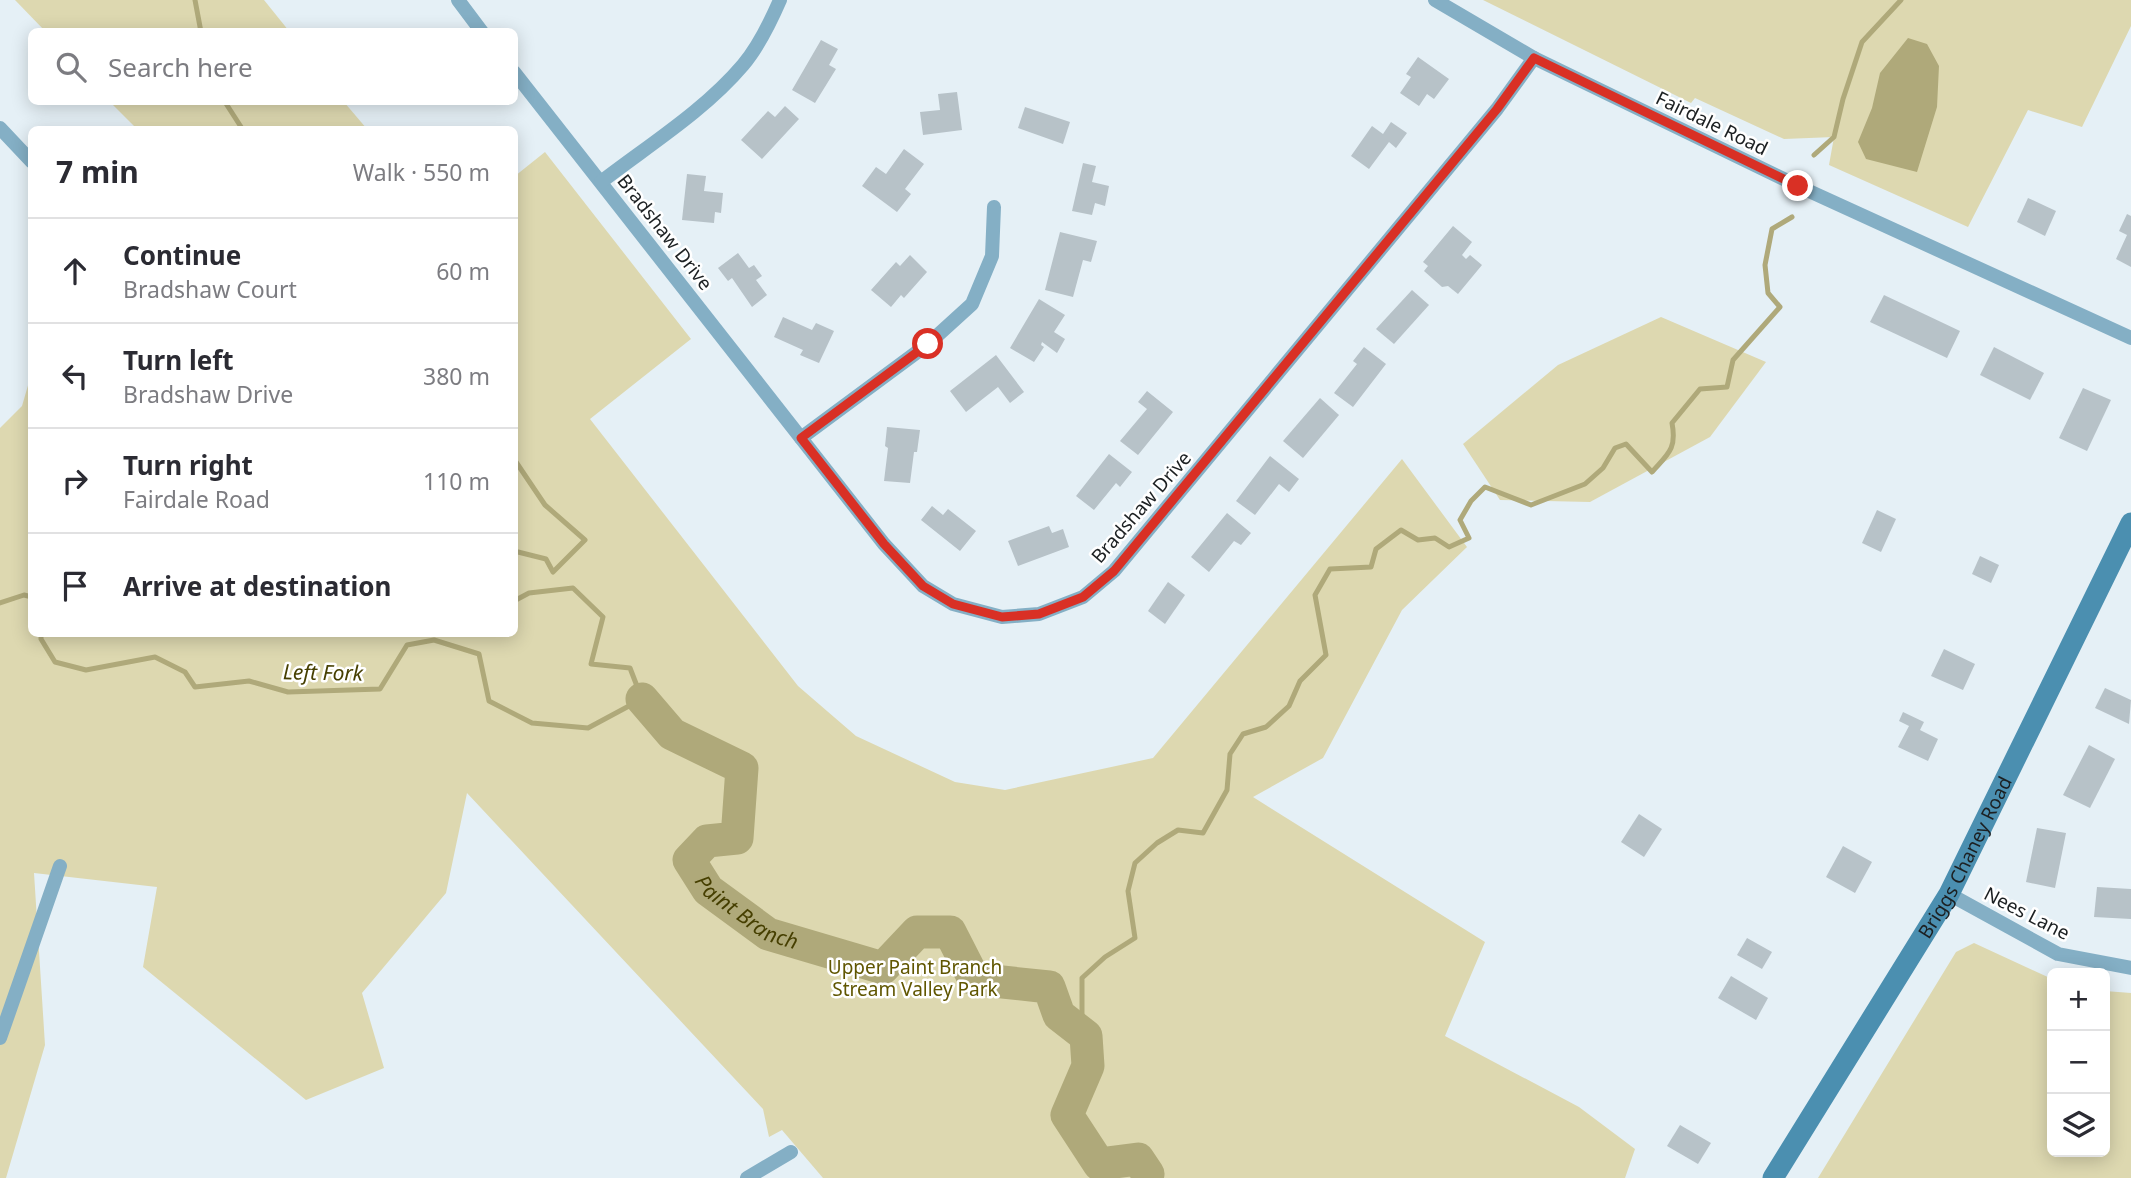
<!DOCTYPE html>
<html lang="en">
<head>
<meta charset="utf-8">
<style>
  body { margin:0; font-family:"Noto Sans",sans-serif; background:#f2f2f3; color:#2b2b33 }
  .controls { position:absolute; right:21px; bottom:21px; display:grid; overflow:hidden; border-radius:10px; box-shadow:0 4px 18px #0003 }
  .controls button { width:63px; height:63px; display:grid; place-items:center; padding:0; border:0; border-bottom:2px solid #e1e1e2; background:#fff; color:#2b2b33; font:35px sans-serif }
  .stop { position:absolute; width:21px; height:21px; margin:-16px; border:5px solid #d93025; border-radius:50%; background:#fff }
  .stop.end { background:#d93025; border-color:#fff; box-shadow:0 2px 7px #0008 }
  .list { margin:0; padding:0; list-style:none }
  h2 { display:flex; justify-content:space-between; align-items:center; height:91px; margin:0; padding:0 28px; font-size:30px }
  h2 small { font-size:23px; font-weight:400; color:#7c7c81 }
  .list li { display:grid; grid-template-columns:46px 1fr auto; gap:21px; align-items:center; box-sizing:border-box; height:105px; padding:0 28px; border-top:2px solid #e1e1e2 }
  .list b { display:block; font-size:26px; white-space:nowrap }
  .list p { margin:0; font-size:23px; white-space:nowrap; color:#7c7c81 }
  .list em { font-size:23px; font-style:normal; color:#7c7c81 }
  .icon { flex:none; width:38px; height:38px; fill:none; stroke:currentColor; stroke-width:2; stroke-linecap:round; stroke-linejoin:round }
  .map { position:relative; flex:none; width:2131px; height:1178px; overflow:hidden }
  .search { position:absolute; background:#fff; box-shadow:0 4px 18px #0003; left:28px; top:28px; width:490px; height:77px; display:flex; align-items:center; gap:18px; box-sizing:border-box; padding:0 24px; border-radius:10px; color:#7c7c81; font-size:26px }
  .panel { position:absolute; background:#fff; box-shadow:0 4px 18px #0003; left:28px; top:126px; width:490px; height:511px; border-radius:10px }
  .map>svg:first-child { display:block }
</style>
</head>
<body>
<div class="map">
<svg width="2131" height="1178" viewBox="0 0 2131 1178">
  <rect width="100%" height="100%" fill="#e5f0f6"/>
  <g fill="#ddd8b0">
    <path d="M15 0H264L289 31H45Z"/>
    <path d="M1483 0H2131V26L2082 127 2028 110 1968 227 1829 165 1834 137 1784 139 1695 98 1691 103Z"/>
    <path d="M110 102H344L367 129H137Z"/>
    <path d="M545 152 691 339 590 419 798 686 856 736 955 782 1005 790 1153 758 1402 459 1467 547 1402 610 1323 758 1253 797 1485 942 1445 1036 1579 1107 1635 1149 1625 1178H823L782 1130 769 1137 763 1109 467 793 446 893 362 993 384 1068 306 1100 143 967 157 887 34 873 45 1045 6 1178H0V428L22 406 31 375 32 634H514L515 176Z"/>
    <path d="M1661 317 1766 362 1710 437 1590 502 1500 500 1463 444 1558 365Z"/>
    <path d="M1974 943 2052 979V1152H2105V991L2131 993V1178H1818L1956 952Z"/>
  </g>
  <path fill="#afa97a" d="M1908 38 1927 44 1939 66 1937 107 1917 172 1866 159 1858 142 1872 108 1880 73Z"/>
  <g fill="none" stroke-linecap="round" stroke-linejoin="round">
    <g stroke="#afa97a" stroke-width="5">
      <path d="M195 0 201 32"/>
      <path d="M225 102 243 130"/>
      <path d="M1814 155 1834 137 1843 99 1862 42 1901 0"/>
      <path d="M514 459 545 505 585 540 553 572 546 559 514 551"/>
      <path d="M0 603 24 595 32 597"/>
      <path d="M41 634V639L55 662 86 670 155 657 185 672 195 687 249 681 288 692 380 689 407 645 434 640 479 654 489 701 532 723 588 728 642 699 630 668 591 664 603 617 573 588 529 593 514 601"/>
      <path d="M1086 1036 1082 1015V978L1105 957 1135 938 1128 891 1135 863 1157 843 1178 830 1203 833 1227 790 1230 754 1243 734 1266 727 1289 706 1300 681 1326 655 1315 595 1330 569 1371 567 1376 549 1401 530 1418 540 1435 538 1449 547 1469 538 1460 520 1471 501 1485 487 1531 505 1585 484 1603 468 1615 448 1626 444 1652 472C1668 454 1677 449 1672 423L1700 389 1727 387 1733 360 1780 307 1768 293 1765 265 1772 229 1792 217"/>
    </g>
    <path stroke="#afa97a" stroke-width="33" id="s1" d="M642 699 672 734 742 768 737 838 707 841 689 860 708 890 768 934 883 968 917 932H950L974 979 1049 987 1059 1015 1086 1036 1088 1066 1067 1115 1099 1164 1138 1159 1148 1174 1147 1178"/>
  </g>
  <g fill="#b7c2c8">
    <path d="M821 40 838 49 829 65 836 69 815 103 792 90Z"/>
    <path d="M1418 57 1449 79 1434 99 1427 94 1419 106 1400 93 1411 77 1406 74Z"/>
    <path d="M957 92 962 130 923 135 920 112 940 110 938 94Z"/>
    <path d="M785 106 799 119 762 159 741 140 768 111 775 117Z"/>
    <path d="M1025 107 1070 122 1063 144 1018 128Z"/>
    <path d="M1391 122 1407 133 1396 148 1389 142 1369 169 1351 156 1372 126 1383 134Z"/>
    <path d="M904 149 924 164 905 189 911 194 897 212 862 186 876 167 886 174Z"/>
    <path d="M1083 163 1096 166 1092 182 1109 186 1105 206 1095 203 1092 215 1072 211Z"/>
    <path d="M687 174 706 176 704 191 723 193 721 213 715 212 714 223 682 220Z"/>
    <path d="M2028 198 2056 211 2045 236 2017 222Z"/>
    <path d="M2127 214 2131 216V267L2116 259 2127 235 2119 231Z"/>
    <path d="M1453 226 1472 242 1462 255 1466 259 1470 255 1482 265 1458 294 1448 286 1442 287 1424 271 1428 266 1423 262Z"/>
    <path d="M1060 232 1097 241 1091 262 1083 260 1073 297 1045 290Z"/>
    <path d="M738 253 749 268 754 265 762 276 756 280 767 295 752 307 732 278 728 281 718 268Z"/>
    <path d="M910 255 927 272 904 298 901 295 891 307 871 290 896 262 900 266Z"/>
    <path d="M1412 290 1429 305 1394 344 1376 329Z"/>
    <path d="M1884 295 1960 331 1947 358 1870 322Z"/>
    <path d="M1039 299 1065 315 1054 332 1065 339 1057 353 1042 342 1041 345 1044 347 1034 362 1010 348Z"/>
    <path d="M783 317 812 330 816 323 834 331 819 363 800 355 803 350 774 337Z"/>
    <path d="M1364 347 1386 364 1353 407 1334 393 1357 364 1353 361Z"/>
    <path d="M1994 347 2044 373 2030 400 1980 375Z"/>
    <path d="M996 355 1024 392 1010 403 998 387 966 412 950 391Z"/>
    <path d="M2083 388 2111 400 2087 451 2059 438Z"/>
    <path d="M1147 391 1173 412 1138 455 1120 441 1147 409 1138 402Z"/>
    <path d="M1320 398 1339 415 1303 458 1283 441Z"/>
    <path d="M887 427 920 430 917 452H914L910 483 884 481 888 448 885 446Z"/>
    <path d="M1109 454 1132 472 1120 487 1116 483 1094 510 1076 496Z"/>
    <path d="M1270 456 1299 479 1289 492 1279 484 1255 515 1236 501Z"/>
    <path d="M932 506 943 515 948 509 976 531 960 551 921 520Z"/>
    <path d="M1877 510 1896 519 1881 552 1862 543Z"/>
    <path d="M1227 513 1251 533 1241 545 1234 541 1209 572 1191 557Z"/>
    <path d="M1049 526 1052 533 1063 529 1069 547 1018 566 1008 541Z"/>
    <path d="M1980 556 1999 565 1991 583 1972 574Z"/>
    <path d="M1168 582 1185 595 1165 624 1148 611Z"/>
    <path d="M1944 649 1975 664 1963 690 1931 676Z"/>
    <path d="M2105 688 2131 700 2129 724 2095 708Z"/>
    <path d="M1903 712 1924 722 1920 730 1938 739 1928 761 1898 747 1909 726 1899 721Z"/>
    <path d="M2089 745 2115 759 2090 808 2063 795Z"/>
    <path d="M1639 814 1662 829 1644 857 1621 842Z"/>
    <path d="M2037 828 2066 833 2055 888 2026 882Z"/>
    <path d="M1843 846 1872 862 1855 893 1826 877Z"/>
    <path d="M2097 887 2131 889V919L2094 917Z"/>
    <path d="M1747 938 1772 952 1762 969 1737 955Z"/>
    <path d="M1731 976 1768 998 1756 1020 1718 998Z"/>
    <path d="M1680 1125 1711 1143 1698 1164 1667 1146Z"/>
  </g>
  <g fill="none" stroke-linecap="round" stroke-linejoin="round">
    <g stroke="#84afc5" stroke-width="14">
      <path d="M458 0 482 32"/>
      <path d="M1435 0 1534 58 1798 186 2131 338"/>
      <path d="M514 72 884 544 923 586 953 604 1002 617 1039 614 1083 597 1114 571 1497 109 1534 58"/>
      <path d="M0 128 32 162"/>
      <path d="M601 182C649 145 704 111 743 65 759 46 770 23 780 0"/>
      <path d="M801 438 928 344 972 304 992 256 994 207"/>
      <path d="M1949 894 2058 954 2131 968"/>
      <path d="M0 1038 60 866"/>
      <path d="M747 1178 791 1152"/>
    </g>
    <path stroke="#4b8fb0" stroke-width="21" id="s2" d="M1773 1178 1949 894 2131 523"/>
  </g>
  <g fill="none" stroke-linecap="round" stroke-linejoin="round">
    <path stroke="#d93025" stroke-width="9" d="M928 344 801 438 884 544 923 586 953 604 1002 617 1039 614 1083 597 1114 571 1497 109 1534 58 1798 186"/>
  </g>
  <g text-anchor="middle" stroke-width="5" stroke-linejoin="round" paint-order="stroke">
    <g font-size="19" fill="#1c2022" stroke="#fff">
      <text transform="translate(1712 123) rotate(26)" y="7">Fairdale Road</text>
      <text transform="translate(665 232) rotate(52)" y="7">Bradshaw Drive</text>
      <text transform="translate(1141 507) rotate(-49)" y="7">Bradshaw Drive</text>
      <text dy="7" stroke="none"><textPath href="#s2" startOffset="374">Briggs Chaney Road</textPath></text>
      <text transform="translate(2027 913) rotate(27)" y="7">Nees Lane</text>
    </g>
    <g font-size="19" fill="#605600" stroke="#fff">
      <text x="915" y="974">Upper Paint Branch<tspan x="915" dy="22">Stream Valley Park</tspan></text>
    </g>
    <g font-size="21" font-style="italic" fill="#463f01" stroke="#fff">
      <text transform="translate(323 673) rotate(1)" y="7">Left Fork</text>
      <text dy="7" stroke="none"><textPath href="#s1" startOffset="331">Paint Branch</textPath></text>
    </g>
  </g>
</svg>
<div class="controls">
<button>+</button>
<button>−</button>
<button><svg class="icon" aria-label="layers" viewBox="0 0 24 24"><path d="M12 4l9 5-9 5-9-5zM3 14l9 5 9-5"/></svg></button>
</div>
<div class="stop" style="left:928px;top:344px"></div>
<div class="stop end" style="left:1798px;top:186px"></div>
<div class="search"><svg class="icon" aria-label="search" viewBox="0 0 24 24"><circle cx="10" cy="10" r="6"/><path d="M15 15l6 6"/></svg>Search here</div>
<section class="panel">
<h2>7 min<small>Walk · 550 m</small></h2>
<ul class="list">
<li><svg class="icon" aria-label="ahead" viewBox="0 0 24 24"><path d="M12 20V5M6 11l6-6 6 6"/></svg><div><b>Continue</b><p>Bradshaw Court</p></div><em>60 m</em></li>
<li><svg class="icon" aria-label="left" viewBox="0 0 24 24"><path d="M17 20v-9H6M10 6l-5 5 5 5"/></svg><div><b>Turn left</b><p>Bradshaw Drive</p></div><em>380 m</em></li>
<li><svg class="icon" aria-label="right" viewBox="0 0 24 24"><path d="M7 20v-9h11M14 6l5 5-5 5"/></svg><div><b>Turn right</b><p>Fairdale Road</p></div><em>110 m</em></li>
<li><svg class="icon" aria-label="arrive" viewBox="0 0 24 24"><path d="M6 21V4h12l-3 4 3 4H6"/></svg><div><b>Arrive at destination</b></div></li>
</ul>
</section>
</div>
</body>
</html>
